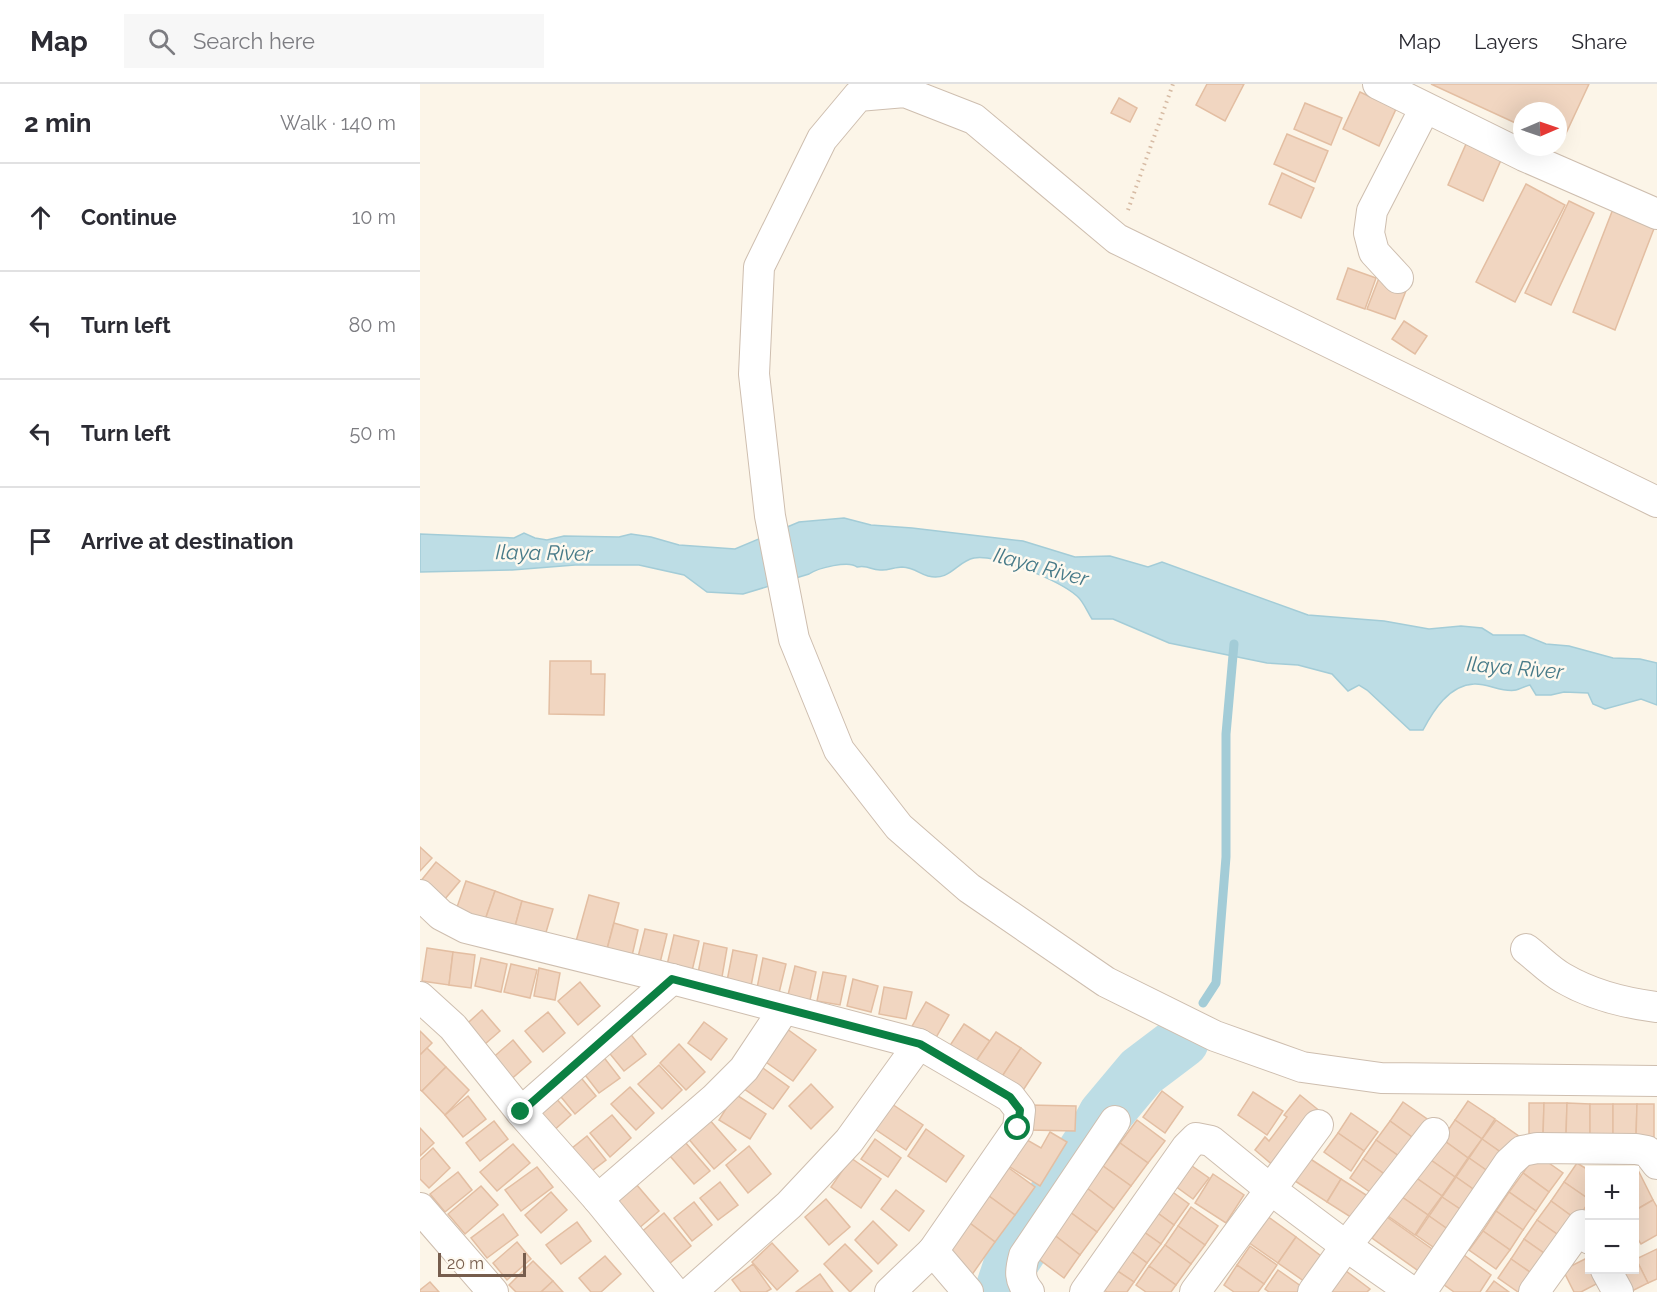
<!DOCTYPE html>
<html lang="en">
<head>
<meta charset="utf-8">
<style>
  body { margin:0; font-family:Raleway,sans-serif; background:#f7f7f7; color:#2b2b33 }
  .controls { position:absolute; right:18px; bottom:18px; display:grid; overflow:hidden; border-radius:0px; box-shadow:0 6px 24px #0002 }
  .controls button { width:54px; height:54px; display:grid; place-items:center; padding:0; border:0; border-bottom:2px solid #e1e1e2; background:#fff; color:#2b2b33; font:30px sans-serif }
  .compass { position:absolute; left:1093px; top:18px; width:54px; height:54px; border-radius:50%; background:#fff; box-shadow:0 6px 24px #0002; rotate:88deg }
  .scale { position:absolute; left:18px; bottom:15px; width:88px; box-sizing:border-box; padding-left:6px; border:3px solid #765d4d; border-top:0; font-size:16px; line-height:21px; white-space:nowrap; color:#765d4d; -webkit-text-stroke:4px #fef9ef; paint-order:stroke }
  .stop { position:absolute; width:18px; height:18px; margin:-14px; border:4px solid #0b8043; border-radius:50%; background:#fff }
  .stop.end { background:#0b8043; border-color:#fff; box-shadow:0 2px 6px #0008 }
  .list { margin:0; padding:0; list-style:none }
  h2 { display:flex; justify-content:space-between; align-items:center; height:78px; margin:0; padding:0 24px; font-size:26px }
  h2 small { font-size:20px; font-weight:400; color:#7c7c81 }
  .list li { display:grid; grid-template-columns:39px 1fr auto; gap:18px; align-items:center; box-sizing:border-box; height:108px; padding:0 24px; border-top:2px solid #e1e1e2 }
  .list b { display:block; font-size:22px; white-space:nowrap }
  .list em { font-size:20px; font-style:normal; color:#7c7c81 }
  .icon { flex:none; width:33px; height:33px; fill:none; stroke:currentColor; stroke-width:2; stroke-linecap:round; stroke-linejoin:round }
  .map { position:relative; flex:none; width:1237px; height:1208px; overflow:hidden }
  header { display:flex; align-items:center; gap:36px; box-sizing:border-box; height:84px; padding:0 30px; background:#fff; border-bottom:2px solid #e1e1e2 }
  header strong { font-size:28px }
  nav { display:flex; gap:33px; margin-inline-start:auto; font-size:21px }
  .search { width:420px; height:54px; background:#f7f7f7; display:flex; align-items:center; gap:15px; box-sizing:border-box; padding:0 21px; border-radius:0px; color:#7c7c81; font-size:22px }
  main { display:flex }
  aside { flex:1; background:#fff }
  .map>svg:first-child { display:block }
</style>
</head>
<body>
<header>
<strong>Map</strong>
<div class="search"><svg class="icon" aria-label="search" viewBox="0 0 24 24"><circle cx="10" cy="10" r="6"/><path d="M15 15l6 6"/></svg>Search here</div>
<nav><a>Map</a><a>Layers</a><a>Share</a></nav>
</header>
<main>
<aside>
<h2>2 min<small>Walk · 140 m</small></h2>
<ul class="list">
<li><svg class="icon" aria-label="ahead" viewBox="0 0 24 24"><path d="M12 20V5M6 11l6-6 6 6"/></svg><div><b>Continue</b></div><em>10 m</em></li>
<li><svg class="icon" aria-label="left" viewBox="0 0 24 24"><path d="M17 20v-9H6M10 6l-5 5 5 5"/></svg><div><b>Turn left</b></div><em>80 m</em></li>
<li><svg class="icon" aria-label="left" viewBox="0 0 24 24"><path d="M17 20v-9H6M10 6l-5 5 5 5"/></svg><div><b>Turn left</b></div><em>50 m</em></li>
<li><svg class="icon" aria-label="arrive" viewBox="0 0 24 24"><path d="M6 21V4h12l-3 4 3 4H6"/></svg><div><b>Arrive at destination</b></div></li>
</ul>
</aside>
<div class="map">
<svg width="1237" height="1208" viewBox="0 0 1237 1208">
  <rect width="100%" height="100%" fill="#fcf5e8"/>
  <path fill="#bddde5" stroke="#a3ccd7" stroke-width="1.5" d="M424 434 451 441 492 444 603 457 655 473 690 472 728 483 742 478 888 531 964 537 1009 545 1041 542 1062 544 1073 551H1104L1126 560 1149 562 1193 574 1220 575 1237 579V621L1221 615 1185 625 1173 620 1168 609 1144 608 1131 611H1116L1110 601C1105 602 1100 605 1096 606 1083 609 1067 599 1054 600 1029 601 1013 627 1003 646H990L947 606 939 601 928 607 912 590 878 581 847 579 749 559 693 535H672C667 527 663 517 657 512 640 497 576 470 554 474 537 477 530 498 508 492 498 489 495 484 482 483 475 483 467 487 460 486 450 486 450 481 437 483 429 476 398 484 389 490L323 510 287 508 264 491 219 481H155L92 486 0 488V450L94 454 104 449 115 454 127 456 144 452 199 453 211 450 231 453 259 461 315 465 379 438Z"/>
  <g fill="none" stroke-linecap="round" stroke-linejoin="round">
    <path stroke="#a3ccd7" stroke-width="9" d="M783 919 796 899 806 773V650L814 560"/>
    <path stroke="#bddde5" stroke-width="54" d="M585 1208 582 1206 591 1179 670 1059 685 1031 721 988 762 957"/>
  </g>
  <g fill="#f1d6c1" stroke="#e3bea2" stroke-width="1.5">
    <path d="M787 0H824L805 37 776 21Z"/>
    <path d="M1011 0H1169L1141 60 1138 59V27H1102V42Z"/>
    <path d="M940 8 976 25 959 62 923 45Z"/>
    <path d="M699 14 717 24 710 38 691 29Z"/>
    <path d="M885 19 922 34 911 61 874 45Z"/>
    <path d="M867 50 908 67 895 98 854 80Z"/>
    <path d="M1046 60 1081 76 1063 117 1028 101Z"/>
    <path d="M862 89 894 104 881 134 849 120Z"/>
    <path d="M1106 100 1145 121 1095 218 1056 198Z"/>
    <path d="M1149 117 1174 129 1131 221 1105 209Z"/>
    <path d="M1193 125 1235 142 1195 246 1153 228Z"/>
    <path d="M928 184 956 194 945 225 917 215Z"/>
    <path d="M959 194 987 204 975 235 947 225Z"/>
    <path d="M984 237 1007 252 995 270 972 255Z"/>
    <path d="M130 577H171V590H185L184 631 129 630Z"/>
    <path d="M0 763 12 774 0 787Z"/>
    <path d="M16 778 40 797 19 822 0 798Z"/>
    <path d="M46 797 75 807 64 839 35 829Z"/>
    <path d="M75 807 102 817 94 846 64 839Z"/>
    <path d="M169 811 199 819 186 869 155 861Z"/>
    <path d="M102 817 133 825 124 855 94 846Z"/>
    <path d="M194 839 218 846 211 876 186 869Z"/>
    <path d="M225 845 247 850 239 883 217 877Z"/>
    <path d="M254 851 279 857 272 887 247 881Z"/>
    <path d="M284 859 307 864 302 893 278 889Z"/>
    <path d="M7 864 33 868 29 901 2 897Z"/>
    <path d="M313 866 337 871 331 902 307 897Z"/>
    <path d="M33 868 55 871 51 904 29 901Z"/>
    <path d="M61 874 87 880 81 908 55 902Z"/>
    <path d="M343 874 366 880 359 909 337 904Z"/>
    <path d="M91 880 117 886 110 914 84 908Z"/>
    <path d="M375 882 396 888 390 916 368 911Z"/>
    <path d="M119 884 140 889 135 916 114 912Z"/>
    <path d="M403 888 426 892 420 921 397 917Z"/>
    <path d="M433 895 458 902 451 928 427 922Z"/>
    <path d="M160 898 180 922 158 941 138 917Z"/>
    <path d="M464 903 492 908 486 935 459 930Z"/>
    <path d="M506 918 529 931 514 957 491 944Z"/>
    <path d="M62 926 80 947 57 967 39 947Z"/>
    <path d="M128 928 145 949 123 968 105 947Z"/>
    <path d="M284 938 307 955 291 976 268 959Z"/>
    <path d="M544 940 570 957 552 983 527 966Z"/>
    <path d="M363 942 396 966 373 997 340 974Z"/>
    <path d="M0 947 12 959 0 971Z"/>
    <path d="M209 948 226 970 204 987 186 965Z"/>
    <path d="M576 948 601 964 577 1000 552 983Z"/>
    <path d="M93 956 111 978 88 998 69 977Z"/>
    <path d="M259 960 285 988 266 1006 240 979Z"/>
    <path d="M7 964 26 983 2 1007 0 1006V971Z"/>
    <path d="M601 964 621 979 598 1014 577 1000Z"/>
    <path d="M182 971 200 994 179 1009 162 987Z"/>
    <path d="M336 979 369 1003 353 1025 320 1002Z"/>
    <path d="M239 981 262 1006 242 1025 218 1000Z"/>
    <path d="M26 983 49 1006 25 1031 2 1007Z"/>
    <path d="M158 990 176 1012 155 1030 137 1008Z"/>
    <path d="M391 1000 413 1023 391 1045 369 1022Z"/>
    <path d="M210 1003 234 1029 216 1046 191 1020Z"/>
    <path d="M742 1007 763 1023 745 1049 723 1033Z"/>
    <path d="M833 1008 863 1027 847 1051 818 1031Z"/>
    <path d="M132 1010 151 1031 131 1049 112 1028Z"/>
    <path d="M315 1010 346 1030 330 1055 299 1036Z"/>
    <path d="M880 1011 901 1028 856 1084 835 1066 845 1053 849 1057 867 1033 864 1031Z"/>
    <path d="M48 1012 66 1035 43 1053 25 1031Z"/>
    <path d="M463 1014 503 1041 486 1066 446 1039Z"/>
    <path d="M1048 1017 1075 1035 1062 1055 1035 1036Z"/>
    <path d="M983 1018 1010 1037 996 1056 970 1037Z"/>
    <path d="M1109 1019H1124L1123 1052 1109 1051Z"/>
    <path d="M1124 1019H1147L1146 1052H1123Z"/>
    <path d="M1147 1019 1170 1020V1052H1146Z"/>
    <path d="M1170 1020H1193V1053L1170 1052Z"/>
    <path d="M1193 1020H1217L1216 1053H1193Z"/>
    <path d="M1217 1020H1234V1053H1216Z"/>
    <path d="M609 1021 656 1022 655 1047 609 1046Z"/>
    <path d="M931 1029 958 1048 944 1067 918 1049Z"/>
    <path d="M192 1031 211 1054 190 1073 170 1049Z"/>
    <path d="M288 1034 316 1066 294 1085 267 1053Z"/>
    <path d="M717 1036 745 1057 728 1079 700 1059Z"/>
    <path d="M1035 1036 1062 1055 1048 1074 1022 1055Z"/>
    <path d="M1076 1036 1103 1055 1089 1074 1062 1055Z"/>
    <path d="M74 1037 88 1055 60 1077 46 1059Z"/>
    <path d="M970 1037 996 1056 983 1075 956 1056Z"/>
    <path d="M0 1044 14 1059 0 1072Z"/>
    <path d="M506 1045 544 1072 526 1098 488 1072Z"/>
    <path d="M630 1048 647 1058 620 1102 579 1076 595 1049 621 1064Z"/>
    <path d="M918 1049 944 1067 931 1087 904 1068Z"/>
    <path d="M167 1052 186 1076 164 1093 146 1069Z"/>
    <path d="M455 1055 481 1074 468 1093 441 1075Z"/>
    <path d="M1022 1055 1048 1074 1035 1093 1008 1074Z"/>
    <path d="M1062 1055 1089 1074 1076 1093 1049 1074Z"/>
    <path d="M956 1056 983 1075 970 1094 943 1075Z"/>
    <path d="M265 1058 290 1087 274 1100 250 1072Z"/>
    <path d="M700 1059 728 1079 711 1102 683 1082Z"/>
    <path d="M93 1060 110 1079 77 1107 60 1088Z"/>
    <path d="M329 1062 351 1090 328 1109 306 1081Z"/>
    <path d="M13 1064 30 1084 9 1104 0 1095V1076Z"/>
    <path d="M1116 1070 1143 1089 1129 1108 1103 1089Z"/>
    <path d="M431 1074 461 1095 441 1124 411 1103Z"/>
    <path d="M889 1074 921 1095 907 1118 875 1097Z"/>
    <path d="M1008 1074 1035 1093 1022 1112 995 1093Z"/>
    <path d="M1049 1074 1076 1093 1063 1112 1036 1093Z"/>
    <path d="M762 1075 789 1094 773 1115 747 1096Z"/>
    <path d="M943 1075 970 1094 957 1113 930 1094Z"/>
    <path d="M582 1079 615 1103 595 1131 562 1107Z"/>
    <path d="M1157 1079 1170 1087V1116L1144 1098Z"/>
    <path d="M683 1082 711 1102 694 1125 667 1104Z"/>
    <path d="M117 1083 133 1103 101 1127 85 1106Z"/>
    <path d="M38 1088 52 1106 25 1128 10 1110Z"/>
    <path d="M1219 1088 1233 1116 1214 1127V1091Z"/>
    <path d="M1103 1089 1129 1108 1116 1127 1089 1108Z"/>
    <path d="M793 1090 824 1111 806 1139 775 1119Z"/>
    <path d="M995 1093 1022 1112 1008 1131 982 1113Z"/>
    <path d="M1036 1093 1063 1112 1049 1131 1022 1113Z"/>
    <path d="M921 1095 954 1116 940 1139 907 1118Z"/>
    <path d="M300 1098 318 1121 298 1136 280 1114Z"/>
    <path d="M1144 1098 1170 1116 1157 1136 1131 1117Z"/>
    <path d="M216 1100 239 1127 211 1151 189 1124Z"/>
    <path d="M743 1101 769 1120 754 1141 728 1122Z"/>
    <path d="M61 1102 78 1121 45 1150 28 1130Z"/>
    <path d="M667 1104 694 1125 677 1148 650 1128Z"/>
    <path d="M476 1106 504 1127 489 1147 461 1125Z"/>
    <path d="M562 1107 595 1131 575 1158 543 1134Z"/>
    <path d="M131 1108 147 1126 121 1149 105 1131Z"/>
    <path d="M1089 1108 1116 1127 1103 1146 1076 1127Z"/>
    <path d="M982 1113 1008 1131 995 1151 968 1132Z"/>
    <path d="M1022 1113 1049 1131 1036 1151 1009 1132Z"/>
    <path d="M406 1115 430 1143 409 1161 385 1133Z"/>
    <path d="M1233 1116 1237 1123V1151L1221 1160 1214 1149V1127Z"/>
    <path d="M1131 1117 1157 1136 1144 1155 1117 1136Z"/>
    <path d="M274 1118 292 1141 272 1157 254 1134Z"/>
    <path d="M728 1122 754 1141 741 1160 714 1141Z"/>
    <path d="M771 1123 798 1142 785 1161 758 1142Z"/>
    <path d="M1076 1127 1103 1146 1090 1166 1063 1147Z"/>
    <path d="M650 1128 677 1148 660 1171 633 1150Z"/>
    <path d="M244 1129 271 1162 239 1188 213 1155Z"/>
    <path d="M83 1130 98 1151 67 1174 51 1154Z"/>
    <path d="M847 1132 876 1153 858 1179 828 1158Z"/>
    <path d="M1009 1132 1036 1151 1023 1170 996 1151Z"/>
    <path d="M967 1133 1022 1172 1007 1193 952 1154Z"/>
    <path d="M543 1134 575 1158 551 1192 518 1168Z"/>
    <path d="M1117 1136 1144 1155 1131 1174 1104 1155Z"/>
    <path d="M453 1137 477 1161 458 1180 435 1156Z"/>
    <path d="M157 1138 171 1157 141 1180 126 1161Z"/>
    <path d="M714 1141 741 1160 727 1179 701 1160Z"/>
    <path d="M758 1142 785 1161 771 1180 745 1161Z"/>
    <path d="M1063 1147 1090 1166 1076 1185 1049 1166Z"/>
    <path d="M633 1150 660 1171 644 1194 616 1173Z"/>
    <path d="M876 1153 905 1175 888 1200 858 1179Z"/>
    <path d="M1104 1155 1131 1174 1117 1193 1091 1175Z"/>
    <path d="M97 1158 111 1175 87 1196 73 1179Z"/>
    <path d="M352 1159 378 1187 357 1206 332 1178Z"/>
    <path d="M425 1160 452 1187 430 1208 404 1180Z"/>
    <path d="M701 1160 727 1179 714 1198 687 1180Z"/>
    <path d="M745 1161 771 1180 756 1201 729 1182Z"/>
    <path d="M830 1162 857 1181 844 1200 817 1181Z"/>
    <path d="M1237 1165V1195L1228 1199 1216 1175Z"/>
    <path d="M1044 1171 1071 1191 1060 1208H1034L1023 1200Z"/>
    <path d="M185 1172 201 1190 181 1208H171L159 1194Z"/>
    <path d="M1169 1173 1170 1186H1176L1182 1197 1161 1208H1154L1143 1186Z"/>
    <path d="M1091 1175 1117 1193 1108 1208H1098L1078 1194Z"/>
    <path d="M1216 1175 1228 1199 1210 1208 1195 1186H1214Z"/>
    <path d="M113 1177 133 1197 121 1208H96L89 1201Z"/>
    <path d="M333 1180 351 1205 346 1208H321L312 1196Z"/>
    <path d="M687 1180 714 1198 707 1208H687L674 1199Z"/>
    <path d="M817 1181 844 1200 838 1208H814L804 1201Z"/>
    <path d="M729 1182 756 1201 751 1208H726L716 1201Z"/>
    <path d="M922 1184 950 1205 947 1208H905Z"/>
    <path d="M858 1186 885 1205 883 1208H849L845 1205Z"/>
    <path d="M400 1190 413 1208H376Z"/>
    <path d="M133 1197 143 1208H121Z"/>
    <path d="M1074 1197 1089 1208H1066Z"/>
    <path d="M10 1198 19 1208H0V1206Z"/>
  </g>
  <g fill="none" stroke-linecap="round" stroke-linejoin="round">
    <g stroke="#cebeaf" stroke-width="32">
      <g id="minor">
        <path d="M958 0 1104 72 1237 130"/>
        <path d="M978 194 954 168 949 149 952 127 1005 24"/>
        <path d="M1237 418 697 155 554 35 485 8 438 12 402 55 339 183 334 290 350 432 374 555 419 666 479 743 549 804 686 898 795 952 882 983 961 994 1237 997"/>
        <path d="M0 811 21 831 46 844 252 895 499 960 590 1013 600 1026 598 1044 513 1167 470 1208"/>
        <path d="M1106 865C1118 874 1130 887 1143 894 1172 911 1204 919 1237 923"/>
        <path d="M0 913 33 943 101 1028 178 1115 254 1208"/>
        <path d="M101 1028 252 895"/>
        <path d="M178 1115 295 1014 324 985 364 925"/>
        <path d="M0 1124 73 1208"/>
        <path d="M513 1167 548 1208"/>
        <path d="M1186 1186 1198 1208"/>
        <path d="M271 1208 369 1121 429 1057 499 960"/>
        <path d="M609 1208C599 1196 600 1187 604 1172L695 1037"/>
        <path d="M665 1208 767 1063 776 1054 791 1057 850 1105 926 1162 992 1208"/>
        <path d="M775 1208 898 1041"/>
        <path d="M893 1208 926 1162 1014 1049"/>
        <path d="M1001 1208 1089 1079 1102 1067 1117 1064 1216 1065 1227 1067 1237 1080"/>
        <path d="M1114 1208 1162 1141 1170 1155"/>
      </g>
    </g>
    <path stroke="#d6baa3" stroke-width="4" stroke-dasharray="1.5 4.5" stroke-linecap="butt" d="M708 126 753 0"/>
    <use href="#minor" stroke="#fff" stroke-width="30"/>
  </g>
  <g fill="none" stroke-linecap="round" stroke-linejoin="round">
    <path stroke="#0b8043" stroke-width="8" d="M101 1028 252 895 500 960 590 1013 600 1026 598 1044"/>
  </g>
  <g text-anchor="middle" stroke-width="5" stroke-linejoin="round" paint-order="stroke">
    <g font-size="21" font-style="italic" fill="#477a88" stroke="#fef9ef">
      <text transform="translate(124 469) rotate(1)" y="7">Ilaya River</text>
      <text transform="translate(621 483) rotate(15)" y="7">Ilaya River</text>
      <text transform="translate(1095 584) rotate(5)" y="7">Ilaya River</text>
    </g>
  </g>
</svg>
<div class="controls">
<button>+</button>
<button>−</button>
</div>
<svg class="compass" viewBox="-18 -18 36 36"><path d="M0-13l5 13h-10z" fill="#e53935"/><path d="M0 13l5-13h-10z" fill="#7c7c81"/></svg>
<div class="scale">20 m</div>
<div class="stop" style="left:598px;top:1044px"></div>
<div class="stop end" style="left:101px;top:1028px"></div>
</div>
</main>
</body>
</html>
